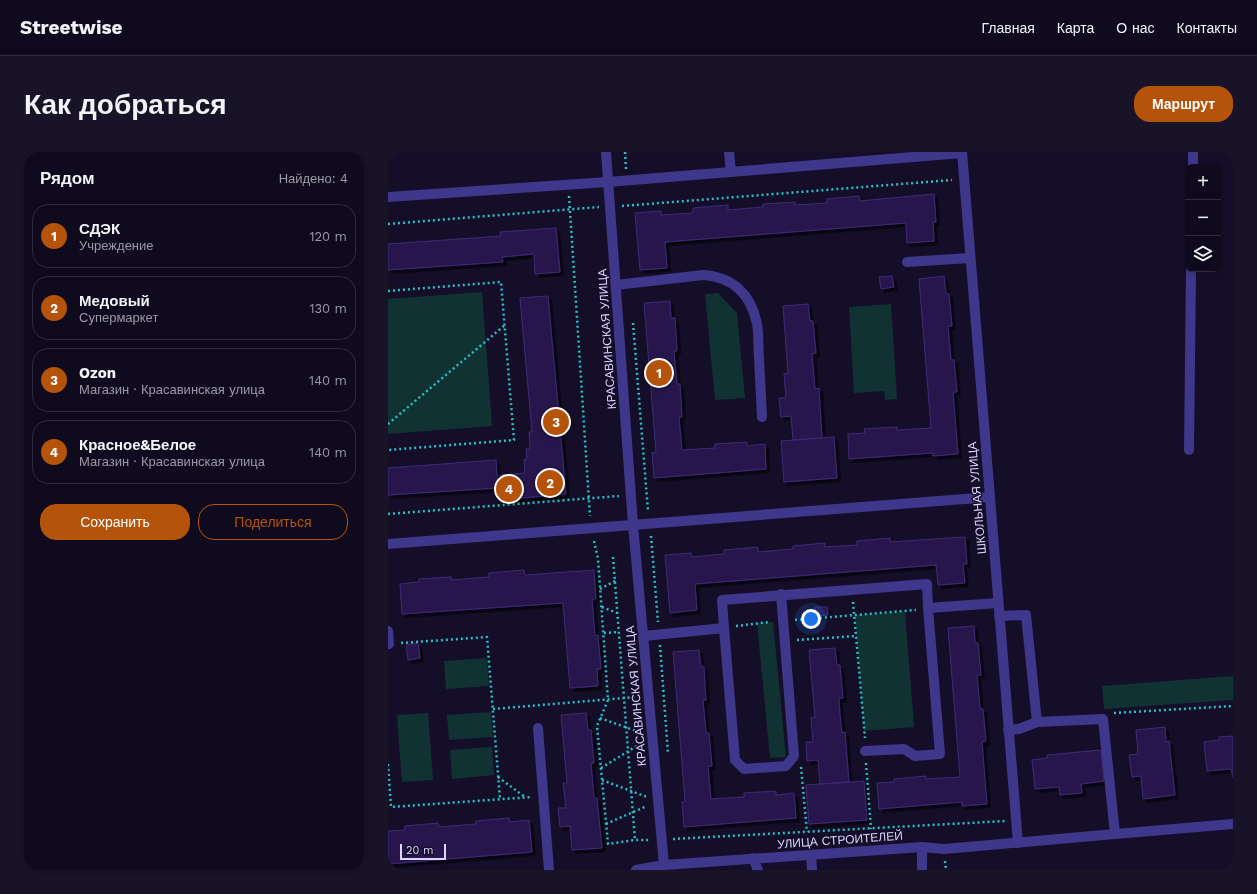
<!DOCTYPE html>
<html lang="ru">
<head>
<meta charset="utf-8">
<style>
  body { margin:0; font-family:"Work Sans",sans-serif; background:#191328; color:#f1f3f6 }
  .controls { position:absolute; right:12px; top:12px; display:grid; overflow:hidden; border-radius:8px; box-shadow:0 2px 6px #0003 }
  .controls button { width:36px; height:36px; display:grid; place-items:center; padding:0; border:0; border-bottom:1px solid #302b3d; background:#100a1f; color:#f1f3f6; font:20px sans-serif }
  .scale { position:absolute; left:12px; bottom:10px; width:46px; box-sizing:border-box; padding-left:4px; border:2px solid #ddd6ff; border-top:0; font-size:11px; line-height:14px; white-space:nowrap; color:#ddd6ff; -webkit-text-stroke:3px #150e29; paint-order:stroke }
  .you { position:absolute; left:423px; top:467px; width:14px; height:14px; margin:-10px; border:3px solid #fff; border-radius:50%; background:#1a73e8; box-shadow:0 0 0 6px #1a73e833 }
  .badge { display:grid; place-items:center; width:26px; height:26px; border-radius:50%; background:#b45309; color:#fff; font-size:13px; font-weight:700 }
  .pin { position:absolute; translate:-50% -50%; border:2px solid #fff; box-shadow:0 1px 4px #0006 }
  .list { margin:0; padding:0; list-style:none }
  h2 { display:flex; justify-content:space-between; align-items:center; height:52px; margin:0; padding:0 16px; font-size:17px }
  h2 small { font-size:13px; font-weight:400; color:#9c9aa4 }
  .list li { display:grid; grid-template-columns:26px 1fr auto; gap:12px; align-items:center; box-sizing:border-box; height:64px; margin:0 8px 8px; padding:0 8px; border:1px solid #302b3d; border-radius:16px }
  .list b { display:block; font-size:15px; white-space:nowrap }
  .list p { margin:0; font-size:13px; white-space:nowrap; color:#9c9aa4 }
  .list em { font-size:13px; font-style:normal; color:#9c9aa4 }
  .actions { display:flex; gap:8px; padding:12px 16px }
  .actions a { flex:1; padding:9px 0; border:1px solid #b45309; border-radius:16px; text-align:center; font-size:14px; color:#b45309 }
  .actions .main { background:#b45309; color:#fff }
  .icon { flex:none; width:22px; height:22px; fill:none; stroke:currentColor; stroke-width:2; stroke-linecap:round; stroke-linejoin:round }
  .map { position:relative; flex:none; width:845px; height:718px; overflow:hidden; border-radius:16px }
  header { display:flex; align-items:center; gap:24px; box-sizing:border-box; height:56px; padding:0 20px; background:#100a1f; border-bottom:1px solid #302b3d }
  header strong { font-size:19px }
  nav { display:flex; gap:22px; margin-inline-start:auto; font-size:14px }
  .intro { display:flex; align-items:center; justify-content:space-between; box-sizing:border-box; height:96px; padding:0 24px }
  h1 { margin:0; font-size:28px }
  .button { padding:10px 18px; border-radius:16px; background:#b45309; color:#fff; font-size:14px; font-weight:700 }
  main { display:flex; gap:24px; padding:0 24px }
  aside { flex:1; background:#100a1f; border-radius:16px; box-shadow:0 2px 6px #0003 }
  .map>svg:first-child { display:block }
</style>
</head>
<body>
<header>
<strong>Streetwise</strong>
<nav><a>Главная</a><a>Карта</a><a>О нас</a><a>Контакты</a></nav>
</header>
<div class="intro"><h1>Как добраться</h1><a class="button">Маршрут</a></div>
<main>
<aside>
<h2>Рядом<small>Найдено: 4</small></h2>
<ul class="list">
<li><span class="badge">1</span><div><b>СДЭК</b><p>Учреждение</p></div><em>120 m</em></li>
<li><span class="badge">2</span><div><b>Медовый</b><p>Супермаркет</p></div><em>130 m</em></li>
<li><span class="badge">3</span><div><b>Ozon</b><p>Магазин · Красавинская улица</p></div><em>140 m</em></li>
<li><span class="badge">4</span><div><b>Красное&amp;Белое</b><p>Магазин · Красавинская улица</p></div><em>140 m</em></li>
</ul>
<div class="actions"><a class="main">Сохранить</a><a>Поделиться</a></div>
</aside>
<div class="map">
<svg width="845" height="718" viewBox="0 0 845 718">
  <defs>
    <filter id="shadow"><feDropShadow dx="3.5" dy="3.5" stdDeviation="0" flood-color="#0009"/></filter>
  </defs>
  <rect width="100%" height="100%" fill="#150e29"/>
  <g fill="#113233">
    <path d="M94 140 104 274 0 282V147Z"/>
    <path d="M330 141 349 161 357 246 327 248 317 142Z"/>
    <path d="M503 152 509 247 497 248 496 239 466 241 461 155Z"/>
    <path d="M517 460 526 575 476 579 467 463Z"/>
    <path d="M385 470 398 605 382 606 369 471Z"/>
    <path d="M99 506 101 534 58 537 56 509Z"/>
    <path d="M845 524V548L716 557 714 534Z"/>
    <path d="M103 560 105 585 61 588 59 563Z"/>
    <path d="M40 561 45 628 14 630 9 563Z"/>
    <path d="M104 595 106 623 64 627 62 598Z"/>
  </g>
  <g fill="#26194b" stroke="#3e2a78" filter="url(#shadow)">
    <path d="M546 42 548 70H545L546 89 519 91 518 71 277 90 279 116 252 118 247 61 273 59V63L305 61V56L340 53V58L375 55V52L407 50V53L439 51V47L471 44 472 49Z"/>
    <path d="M168 76 172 120 147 122 146 102 114 105 115 110 0 118V92L113 84 112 80Z"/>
    <path d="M504 124 506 135 493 137 491 125Z"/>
    <path d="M556 124 558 142H561L564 174H560L563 208H566L569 240H565L570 302 545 304V301L461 307 460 282 477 281 476 277 509 275V278L543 276 531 127Z"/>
    <path d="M160 144 178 342 114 348 112 323 137 321 136 308 139 307 138 297 142 296 141 280H144L132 146Z"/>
    <path d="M282 149 283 166H287L289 199H286L289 232H292L294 265H291L294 298 327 296V292L359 290V294L377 292 378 317 266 326 264 301 268 300 256 151Z"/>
    <path d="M420 152 422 169H425L428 201 424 202 427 237 431 236 434 286 405 288 403 264 393 265 391 246H398L396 222 400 221 395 154Z"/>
    <path d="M446 285 449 326 396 330 393 289Z"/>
    <path d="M108 308 110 336 0 343V316Z"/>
    <path d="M577 385 579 412H575L577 431 550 433 548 413 307 432 309 458 282 461 277 403 303 401 304 405 336 402V398L370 395V400L405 397V394L437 391V395L469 393V389L502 386V390Z"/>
    <path d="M136 418 137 423 206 418 208 447H204L207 484 210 483 213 517H209L210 534 182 536 175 451 14 462 12 432 31 430V427L63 425 64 428 101 425V421Z"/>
    <path d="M427 455H439L440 463 428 464Z"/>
    <path d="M586 474 587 491H590L593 523H589L592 557H595L598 589 594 590 599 652 574 654V650L491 657 489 631 506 630V627L538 624V627L572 625 560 476Z"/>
    <path d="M30 491 32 506 20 508 18 493Z"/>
    <path d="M447 496 449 513H452L455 546H451L452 563 454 581 457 580 461 630 432 632 430 608 419 609 418 590H425L423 566 427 565 421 498Z"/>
    <path d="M311 498 313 515H316L318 548H315L318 581H321L324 614H320L323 647 356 645V641L388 639V643L406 641 408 666 296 675 294 650 297 649 285 500Z"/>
    <path d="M198 561 200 578H203L206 611H203L206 646H209L214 696 184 698 182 674 172 675 170 656H178L175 631H179L173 563Z"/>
    <path d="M777 575 778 590 781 589 787 643 755 647 753 624 744 625 741 603 750 602 748 578Z"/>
    <path d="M845 584V625L843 617 819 619 816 590 831 588V585Z"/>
    <path d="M713 598 716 629 693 632 694 641 672 643 671 635 647 637 644 608 659 606V603Z"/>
    <path d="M476 629 479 668 421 672 418 633Z"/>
    <path d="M121 666V670L141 668 144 700 0 712V679L17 678V674L50 671 51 675 88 672V669Z"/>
  </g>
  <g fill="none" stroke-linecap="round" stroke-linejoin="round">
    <g stroke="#28c1c1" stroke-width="2.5" stroke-dasharray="2 3" stroke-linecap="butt">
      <path d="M237 0 238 17"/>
      <path d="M181 44 202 364"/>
      <path d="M234 54 564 28"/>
      <path d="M0 72 211 55"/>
      <path d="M0 139 113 130 126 288 0 298"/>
      <path d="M245 171 260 359"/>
      <path d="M0 272 117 173"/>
      <path d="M0 362 231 344"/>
      <path d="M263 384 270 470"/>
      <path d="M206 389 210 407 220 548 209 574 220 692 247 688H262"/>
      <path d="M225 405 247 688"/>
      <path d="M212 437 227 429"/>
      <path d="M465 450 477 586"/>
      <path d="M214 455 229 461"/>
      <path d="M407 468 528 458"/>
      <path d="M348 474 382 470"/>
      <path d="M216 481 231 480"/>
      <path d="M409 488 468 484"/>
      <path d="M13 491 99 485 112 647"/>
      <path d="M272 493 280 602"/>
      <path d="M105 557 248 545"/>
      <path d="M726 561 845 554"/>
      <path d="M212 566 251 580"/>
      <path d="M478 611 483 677"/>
      <path d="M0 612 3 655 144 645"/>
      <path d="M413 615 419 680"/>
      <path d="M213 616 252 592"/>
      <path d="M110 625 137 645"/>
      <path d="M214 628 259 645"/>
      <path d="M218 672 259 654"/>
      <path d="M285 687 617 669"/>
      <path d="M557 709 558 718"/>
    </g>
    <g stroke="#3f378b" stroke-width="10">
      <path d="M218 0 245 373 276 713"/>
      <path d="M341 0 343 20"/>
      <path d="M574 0 630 691"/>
      <path d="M805 15V0"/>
      <path d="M0 45 220 30 574 1"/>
      <path d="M519 110 582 106"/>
      <path d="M228 133 315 123C345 125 363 142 369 172 371 183 370 195 371 206 372 226 373 245 374 265"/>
      <path d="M801 298 803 117"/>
      <path d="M0 392 602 345"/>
      <path d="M336 476 347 608 356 617 398 614 406 604 393 442"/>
      <path d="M0 479 1 492"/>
      <path d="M256 484 336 476 334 448 539 432 540 456 610 451"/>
      <path d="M150 576 161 718"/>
      <path d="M620 578 631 577 649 570"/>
      <path d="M477 599 516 597 527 604 552 602 540 456"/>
      <path d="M727 682 845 672"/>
      <path d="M423 703 424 718"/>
      <path d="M365 706 370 718"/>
      <path d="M248 718 276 713 534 695 556 697 727 682 715 567 649 570 638 463 611 464"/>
      <path d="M534 718V695"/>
    </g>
  </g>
  <g text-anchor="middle" stroke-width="3" stroke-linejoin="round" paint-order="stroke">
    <g font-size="12" fill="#ddd6ff" stroke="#150e29">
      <text transform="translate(219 187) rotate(-94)" y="4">КРАСАВИНСКАЯ УЛИЦА</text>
      <text transform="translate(589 346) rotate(-95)" y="4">ШКОЛЬНАЯ УЛИЦА</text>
      <text transform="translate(248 544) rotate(-95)" y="4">КРАСАВИНСКАЯ УЛИЦА</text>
      <text transform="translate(452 688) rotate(-4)" y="4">УЛИЦА СТРОИТЕЛЕЙ</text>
    </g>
  </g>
</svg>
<div class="controls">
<button>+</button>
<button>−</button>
<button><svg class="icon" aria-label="layers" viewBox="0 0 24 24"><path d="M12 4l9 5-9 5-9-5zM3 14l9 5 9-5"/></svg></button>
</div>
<div class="scale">20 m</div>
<div class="you"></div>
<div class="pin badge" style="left:271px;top:221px">1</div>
<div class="pin badge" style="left:162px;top:331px">2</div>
<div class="pin badge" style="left:168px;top:270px">3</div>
<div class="pin badge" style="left:121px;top:337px">4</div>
</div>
</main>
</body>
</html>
